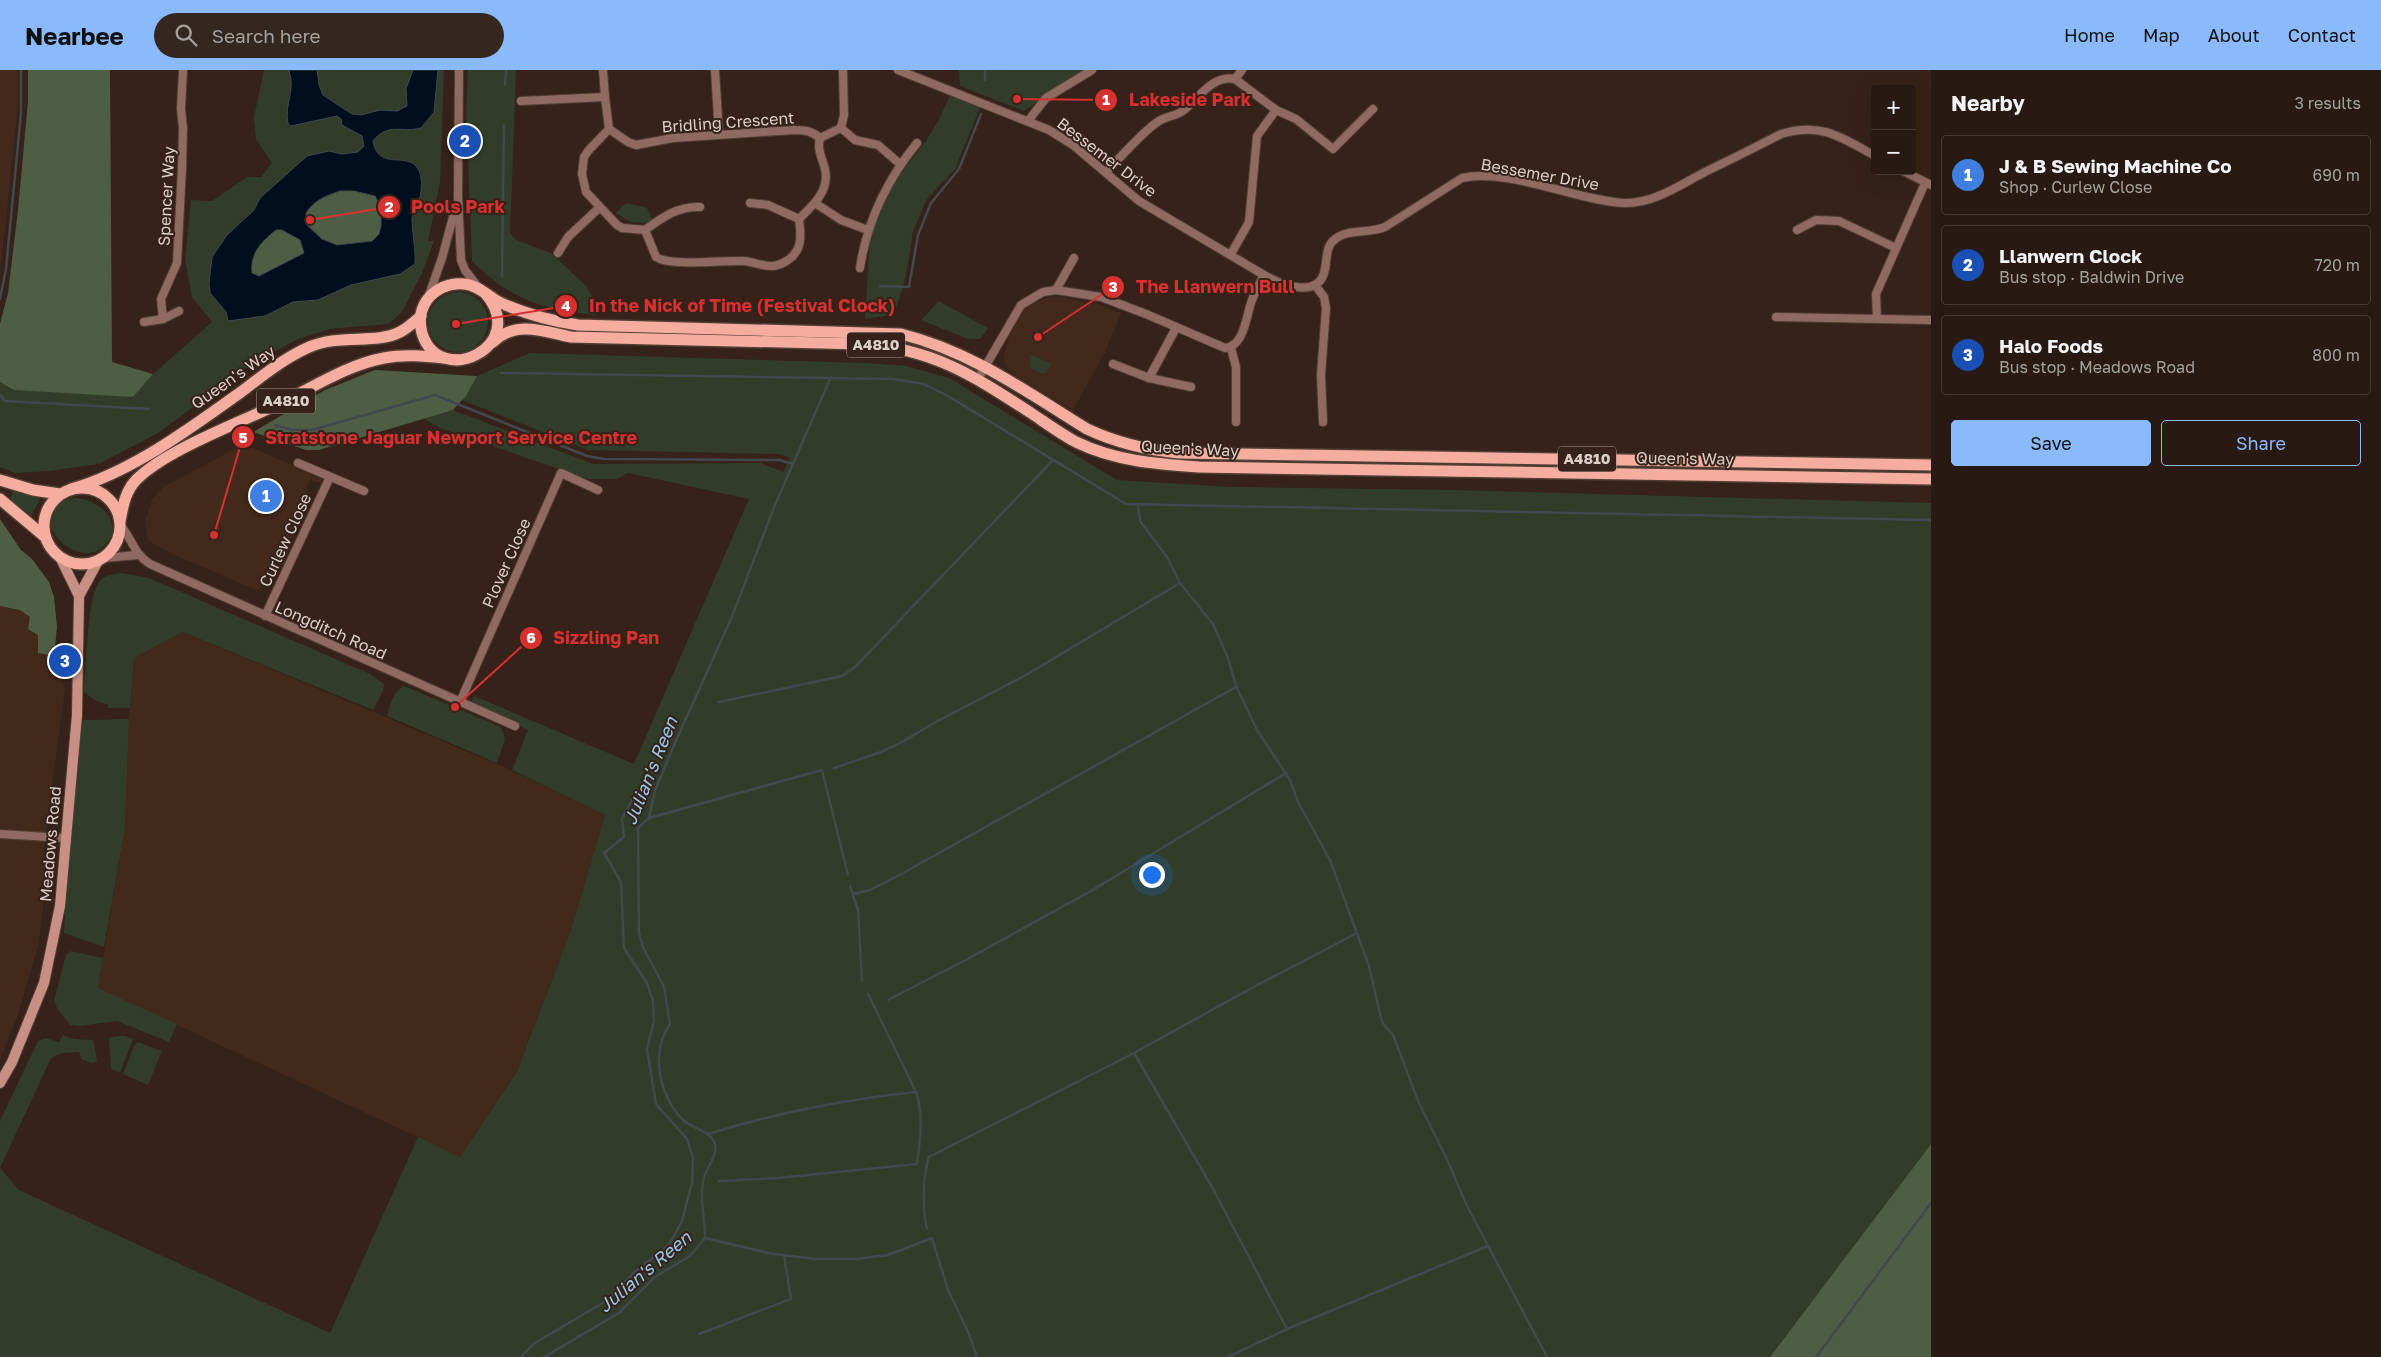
<!DOCTYPE html>
<html lang="en">
<head>
<meta charset="utf-8">
<style>
  body { margin:0; font-family:"Golos Text",sans-serif; background:#342720; color:#f1f3f6 }
  .controls { position:absolute; right:15px; top:15px; display:grid; overflow:hidden; border-radius:5px; box-shadow:0 5px 20px #0002 }
  .controls button { width:45px; height:45px; display:grid; place-items:center; padding:0; border:0; border-bottom:1px solid #443832; background:#281a12; color:#f1f3f6; font:25px sans-serif }
  .you { position:absolute; left:1151px; top:804px; width:18px; height:18px; margin:-12px; border:4px solid #fff; border-radius:50%; background:#1a73e8; box-shadow:0 0 0 8px #1a73e833 }
  .badge { display:grid; place-items:center; width:32px; height:32px; border-radius:50%; background:#8bbafc; color:#fff; font-size:16px; font-weight:700 }
  .pin { position:absolute; translate:-50% -50%; border:2px solid #fff; box-shadow:0 1px 5px #0006 }
  .list { margin:0; padding:0; list-style:none }
  h2 { display:flex; justify-content:space-between; align-items:center; height:65px; margin:0; padding:0 20px; font-size:21px }
  h2 small { font-size:16px; font-weight:400; color:#a5a19f }
  .list li { display:grid; grid-template-columns:32px 1fr auto; gap:15px; align-items:center; box-sizing:border-box; height:80px; margin:0 10px 10px; padding:0 10px; border:1px solid #443832; border-radius:5px }
  .list b { display:block; font-size:19px; white-space:nowrap }
  .list p { margin:0; font-size:16px; white-space:nowrap; color:#a5a19f }
  .list em { font-size:16px; font-style:normal; color:#a5a19f }
  .actions { display:flex; gap:10px; padding:15px 20px }
  .actions a { flex:1; padding:11px 0; border:1px solid #8bbafc; border-radius:5px; text-align:center; font-size:18px; color:#8bbafc }
  .actions .main { background:#8bbafc; color:#111 }
  .icon { flex:none; width:28px; height:28px; fill:none; stroke:currentColor; stroke-width:2; stroke-linecap:round; stroke-linejoin:round }
  .map { position:relative; flex:none; width:1931px; height:1287px; overflow:hidden }
  header { display:flex; align-items:center; gap:30px; box-sizing:border-box; height:70px; padding:0 25px; background:#8bbafc; color:#111 }
  header strong { font-size:24px }
  nav { display:flex; gap:28px; margin-inline-start:auto; font-size:18px }
  .search { width:350px; height:45px; background:#342720; display:flex; align-items:center; gap:12px; box-sizing:border-box; padding:0 18px; border-radius:28px; color:#a5a19f; font-size:19px }
  main { display:flex }
  aside { flex:1; background:#281a12 }
  .map>svg:first-child { display:block }
</style>
</head>
<body>
<header>
<strong>Nearbee</strong>
<div class="search"><svg class="icon" aria-label="search" viewBox="0 0 24 24"><circle cx="10" cy="10" r="6"/><path d="M15 15l6 6"/></svg>Search here</div>
<nav><a>Home</a><a>Map</a><a>About</a><a>Contact</a></nav>
</header>
<main>
<div class="map">
<svg width="1931" height="1287" viewBox="0 0 1931 1287">
  <rect width="100%" height="100%" fill="#362218"/>
  <g fill="#43291b">
    <path d="M0 0H18V35L0 207Z"/>
    <path d="M1059 227 1097 234 1121 243 1105 282 1073 340 1013 304 1007 298 1003 286 1010 265 1026 237 1046 228Z"/>
    <path d="M244 374 324 409 322 413 310 410 306 420 310 424 291 461 290 473 285 493 258 521 168 482 148 470 145 451 152 430 163 417Z"/>
    <path d="M0 524 40 549 55 573 65 620 44 775 43 838 38 876 18 945 0 989Z"/>
    <path d="M183 562 504 697 605 745 570 863 517 1000 460 1087 98 918 125 758 129 644 134 588Z"/>
  </g>
  <g fill="#313d29">
    <path d="M264 0H444L440 112 428 171H434L422 203 402 242 388 254 330 259 298 269 252 294 158 363 99 394 49 401 15 403 0 397V311L133 327 153 304 212 252 192 227 185 190 191 130 212 131 247 107H261L272 93 256 69 254 47Z"/>
    <path d="M468 0H516L510 163 516 170 551 183 586 216 595 231 596 245C544 240 509 229 472 191L466 43Z"/>
    <path d="M959 0H1084L1024 41 960 16Z"/>
    <path d="M950 25 980 38 955 99 927 129 913 161 906 206 894 245 865 249 870 168 890 119 927 69 939 50Z"/>
    <path d="M626 133 647 138 652 149 647 153 630 152 616 143Z"/>
    <circle cx="458" cy="252" r="30"/>
    <path d="M939 231 940 232 988 258 980 269H968L921 250Z"/>
    <path d="M530 283 867 293 906 296 949 308 1117 410 1231 417 1455 420 1931 433V1074L1770 1287H0V1098L19 1120 330 1263 418 1067 460 1087 517 1001 570 863 605 745 512 700 528 660 471 633 474 626 634 694 749 429 628 403 616 409H588L440 358 423 348 453 340 593 394 761 393 783 402 790 388 779 384 588 380 462 330 477 306Z"/>
    <path d="M1030 284 1052 294 1046 303H1039L1030 297Z"/>
    <path d="M13 421 40 429 31 446 10 429Z"/>
    <path d="M76 428C104 430 128 459 100 479 70 500 17 435 76 428Z"/>
    <path d="M121 503 149 508 370 604 384 614 383 621 373 640 183 562 134 588 130 638H108V635L96 631 84 622C86 600 87 525 100 511 105 505 113 504 121 503Z"/>
    <path d="M404 616 501 657 505 669 497 693 387 646C390 635 393 621 404 616Z"/>
    <path d="M129 649 125 758 104 877 64 863 70 753 81 654 84 650Z"/>
    <path d="M71 881 103 888 98 918 177 954 169 972 117 951 80 956 70 955 57 938 54 931 66 885Z"/>
    <path d="M63 965 74 969 93 970 97 991 92 993 81 989 79 982 62 983 51 988 0 1098V1051L38 971 46 968 59 972Z"/>
    <path d="M117 966H125L133 969 120 1003 111 999 109 968Z"/>
    <path d="M138 972 162 981 148 1015 123 1004 134 976Z"/>
  </g>
  <g fill="#4e5e45">
    <path d="M28 0H110L112 292 153 304 133 327 14 320 0 312V254L8 223 18 140 28 31Z"/>
    <path d="M340 121H354L375 126 381 137 382 156 379 164 372 171 337 175 322 169 307 155 306 143C314 130 326 126 340 121Z"/>
    <path d="M276 160H282L300 170 304 183 259 206 252 203C250 181 260 173 276 160Z"/>
    <path d="M375 300 477 306 466 326 453 340 319 380H306L253 362 325 320Z"/>
    <path d="M0 449 21 480 32 489 49 512 54 527 57 557 54 586 38 583V565L28 559 30 547 20 540 0 536Z"/>
    <path d="M1931 1074V1287H1770Z"/>
  </g>
  <path fill="#000e1d" stroke="#424850" fill-rule="evenodd" d="M289 0H317L319 15 323 25 352 44 361 45 380 40 397 41 407 36 406 19 413 0H438L434 42 421 58C401 63 388 52 373 71 378 100 404 83 416 96 425 106 421 127 417 137 415 141 413 144 412 148 412 163 416 179 415 194L400 204 351 215 318 230 293 232 265 246 228 251 226 242 210 223 209 213 212 187 227 165 254 140 260 128 307 86 329 81 342 84 358 82 364 76 362 66 342 55 341 49 337 46 291 56 288 54C284 32 296 23 289 0ZM340 121H354L375 126 381 137V156L379 164 372 171 337 175 322 169 307 155 306 143C314 130 326 126 340 121ZM276 160H282L300 170 304 183 259 206 252 203C250 183 261 172 276 160Z"/>
  <g fill="none" stroke-linecap="round" stroke-linejoin="round">
    <g stroke="#424850" stroke-width="2.5">
      <path d="M985 0V10"/>
      <path d="M505 15 506 0"/>
      <path d="M502 207 504 55"/>
      <path d="M880 216 909 217 918 165 931 133 959 99 981 44"/>
      <path d="M0 229 6 199 21 43V0"/>
      <path d="M501 303 892 309 924 314 948 326 1126 434 1931 450"/>
      <path d="M0 325 5 331 149 339"/>
      <path d="M275 355 292 360H312L435 325 587 386 604 389 780 390 793 394"/>
      <path d="M1138 435 1140 451 1167 487 1180 513 1213 554 1228 588 1236 616 1257 660 1290 710 1298 732 1330 790 1369 896 1382 952 1393 965 1419 1033 1446 1087 1467 1136 1547 1287"/>
      <path d="M719 632 842 606 855 597 1053 390"/>
      <path d="M834 698 881 682 902 672 934 653 1026 605 1180 513"/>
      <path d="M649 748 822 700 848 805"/>
      <path d="M850 816 858 840 862 911"/>
      <path d="M853 824 870 820 905 802 1236 617"/>
      <path d="M888 930 962 892 1091 821 1286 703"/>
      <path d="M1134 983 1212 1117 1287 1259"/>
      <path d="M708 1064C776 1043 846 1029 916 1022"/>
      <path d="M719 1111 778 1108 917 1094C920 1069 924 1046 916 1022L868 924"/>
      <path d="M927 1158C922 1141 923 1104 929 1087L1134 983 1248 920 1357 863"/>
      <path d="M705 1168 773 1184 816 1189H857L888 1185 932 1168 948 1220 969 1264 977 1287"/>
      <path d="M699 1264 791 1229 784 1185"/>
      <path d="M521 1287 533 1274 606 1231 635 1202 669 1175 682 1151 692 1113 693 1088 687 1069 656 1034 647 979 654 951 653 931 647 913 624 878 621 812 604 783 624 767 622 749 636 722"/>
      <path d="M544 1287 619 1243 655 1207 690 1186 705 1168C705 1148 699 1126 704 1107 707 1097 718 1085 715 1074 710 1060 692 1059 682 1049 659 1024 650 983 670 954L664 917 643 877 639 863 638 758 649 748 655 721 675 673 731 549 775 435 831 307"/>
      <path d="M1228 1287 1287 1259 1488 1176"/>
      <path d="M1816 1287 1931 1133"/>
    </g>
    <g stroke="#513e34" stroke-width="10">
      <g id="street">
        <path d="M459 0 458 126 461 190 465 200 477 216"/>
        <path d="M715 0 719 64"/>
        <path d="M843 0 844 45 841 58 855 70 878 75 900 94"/>
        <path d="M898 0 1049 60 1073 75 1139 131 1264 205C1282 215 1320 230 1325 199 1327 189 1326 176 1334 170 1347 158 1369 164 1385 157L1462 108C1509 98 1574 130 1624 133 1653 134 1680 115 1705 102 1730 90 1756 77 1781 64 1821 52 1841 67 1875 86"/>
        <path d="M1235 9 1276 40 1296 49 1333 79 1373 39"/>
        <path d="M605 27 609 59 588 81 584 87 582 104 586 122 617 155 622 158 645 160 656 187C671 197 724 190 744 191 754 192 764 197 774 196 779 195 784 193 788 190 803 180 801 165 799 149 813 135 830 121 825 99 822 87 817 81 820 68 812 61 805 60 794 60L673 68 636 75 628 72 609 59"/>
        <path d="M521 31 605 27 603 0"/>
        <path d="M1028 51 1046 28 1092 0"/>
        <path d="M820 68 841 58"/>
        <path d="M1903 101 1931 115"/>
        <path d="M1106 102C1120 88 1144 60 1159 51 1167 46 1177 46 1184 40 1200 27 1212 5 1235 9L1242 0"/>
        <path d="M750 133 768 135 799 149"/>
        <path d="M815 133 841 150 868 160"/>
        <path d="M645 160C663 147 678 136 700 137"/>
        <path d="M1797 160 1816 150 1839 151 1896 178"/>
        <path d="M558 183 568 167 599 138"/>
        <path d="M1231 184 1249 152 1257 66 1276 40"/>
        <path d="M860 198C867 151 887 110 917 73"/>
        <path d="M1315 215 1324 227 1326 238 1321 305 1323 352"/>
        <path d="M1056 220 1074 188"/>
        <path d="M429 225 442 188 456 136"/>
        <path d="M1776 247 1931 250"/>
        <path d="M163 249 161 229 177 193 182 98 183 58 181 39 183 0"/>
        <path d="M1877 249 1876 224 1925 113"/>
        <path d="M144 252 163 249 179 241"/>
        <path d="M1231 278 1236 297V352"/>
        <path d="M1113 294 1149 308 1191 317"/>
        <path d="M1149 308 1176 258"/>
        <path d="M978 309 1021 235 1043 222 1056 220 1101 227 1146 244 1225 278C1245 276 1246 245 1252 230 1255 221 1260 213 1264 205"/>
        <path d="M298 393 364 421"/>
        <path d="M120 455C134 471 132 482 150 494L515 656"/>
        <path d="M104 488 137 485"/>
        <path d="M265 546 330 407"/>
        <path d="M460 632 561 403 598 420"/>
        <path d="M0 764 65 768"/>
      </g>
    </g>
    <g stroke="#513e34" stroke-width="12">
      <g id="secondary">
        <path d="M79 526 98 491"/>
        <path d="M0 1013 12 992 44 913 60 836 77 645 79 526 61 489"/>
      </g>
    </g>
    <g stroke="#513e34" stroke-width="14">
      <g id="primary">
        <path d="M485 223C531 276 439 320 422 263 419 252 420 240 427 230 435 219 450 212 464 214 478 215 489 227 501 233 526 244 551 251 578 255L901 264C970 281 1027 322 1087 359 1117 373 1146 380 1179 383L1931 395"/>
        <path d="M493 272C516 250 543 261 571 267L861 274C932 278 974 306 1031 343 1046 353 1061 364 1076 372 1115 391 1156 394 1199 397L1931 409"/>
        <path d="M0 410 33 420 60 424"/>
        <circle cx="82" cy="456" r="38"/>
        <path d="M71 419C130 403 191 358 241 322 262 306 283 289 307 278 339 263 375 275 400 262 408 258 414 252 421 246"/>
        <path d="M0 429 44 466"/>
        <path d="M120 451C123 436 125 422 136 410 166 380 237 354 276 335 311 319 346 295 384 288 404 284 424 286 444 288"/>
      </g>
    </g>
    <use href="#street" stroke="#8e6a63" stroke-width="8"/>
    <use href="#secondary" stroke="#c89085" stroke-width="10"/>
    <use href="#primary" stroke="#f5ad9f" stroke-width="11"/>
  </g>
  <g text-anchor="middle" stroke-width="4" stroke-linejoin="round" paint-order="stroke">
    <g fill="#362218" stroke="#aa9b93" stroke-width="1">
      <rect x="847" y="262.5" width="58" height="25" rx="4"/>
      <rect x="257" y="318.5" width="58" height="25" rx="4"/>
      <rect x="1558" y="376.5" width="58" height="25" rx="4"/>
    </g>
    <g font-size="15" font-weight="bold" fill="#dccfc8">
      <text x="876" y="280">A4810</text>
      <text x="286" y="336">A4810</text>
      <text x="1587" y="394">A4810</text>
    </g>
    <g font-size="16" fill="#dccfc8" stroke="#362218">
      <text transform="translate(728 52) rotate(-4)" y="6">Bridling Crescent</text>
      <text transform="translate(1107 87) rotate(37)" y="6">Bessemer Drive</text>
      <text transform="translate(1540 104) rotate(10)" y="6">Bessemer Drive</text>
      <text transform="translate(166 126) rotate(-87)" y="6">Spencer Way</text>
      <text transform="translate(233 307) rotate(-35)" y="6">Queen's Way</text>
      <text transform="translate(1190 378) rotate(3)" y="6">Queen's Way</text>
      <text transform="translate(1685 388) rotate(1)" y="6">Queen's Way</text>
      <text transform="translate(285 470) rotate(-65)" y="6">Curlew Close</text>
      <text transform="translate(506 493) rotate(-66)" y="6">Plover Close</text>
      <text transform="translate(331 560) rotate(24)" y="6">Longditch Road</text>
      <text transform="translate(50 774) rotate(-85)" y="6">Meadows Road</text>
    </g>
    <g font-size="18" font-style="italic" fill="#94c9ec" stroke="#362218">
      <text transform="translate(651 701) rotate(-68)" y="6">Julian's Reen</text>
      <text transform="translate(645 1202) rotate(-40)" y="6">Julian's Reen</text>
    </g>
  </g>
  <path fill="none" stroke="#d63030" stroke-width="2" d="M1017 29L1106 30M310 150L389 137M1038 267L1113 217M456 254L566 236M214 465L243 367M455 637L531 568"/>
  <g fill="#d63030" stroke="#362218" stroke-width="2">
    <circle cx="1017" cy="29" r="5"/>
    <circle cx="310" cy="150" r="5"/>
    <circle cx="1038" cy="267" r="5"/>
    <circle cx="456" cy="254" r="5"/>
    <circle cx="214" cy="465" r="5"/>
    <circle cx="455" cy="637" r="5"/>
    <circle cx="1106" cy="30" r="12"/>
    <circle cx="389" cy="137" r="12"/>
    <circle cx="1113" cy="217" r="12"/>
    <circle cx="566" cy="236" r="12"/>
    <circle cx="243" cy="367" r="12"/>
    <circle cx="531" cy="568" r="12"/>
  </g>
  <g font-size="15" text-anchor="middle" font-weight="bold" fill="#fff">
    <text x="1106" y="35">1</text>
    <text x="389" y="142">2</text>
    <text x="1113" y="222">3</text>
    <text x="566" y="241">4</text>
    <text x="243" y="373">5</text>
    <text x="531" y="573">6</text>
  </g>
  <g font-size="18" text-anchor="middle" font-weight="bold" fill="#d63030" stroke="#362218" stroke-width="4" stroke-linejoin="round" paint-order="stroke">
    <text x="1190" y="36">Lakeside Park</text>
    <text x="458" y="143">Pools Park</text>
    <text x="1215" y="223">The Llanwern Bull</text>
    <text x="742" y="242">In the Nick of Time (Festival Clock)</text>
    <text x="451" y="374">Stratstone Jaguar Newport Service Centre</text>
    <text x="606" y="574">Sizzling Pan</text>
  </g>
</svg>
<div class="controls">
<button>+</button>
<button>−</button>
</div>
<div class="you"></div>
<div class="pin badge" style="left:266px;top:426px;background:#3f7fe0">1</div>
<div class="pin badge" style="left:465px;top:71px;background:#1a4fb4">2</div>
<div class="pin badge" style="left:65px;top:591px;background:#1a4fb4">3</div>
</div>
<aside>
<h2>Nearby<small>3 results</small></h2>
<ul class="list">
<li><span class="badge" style="background:#3f7fe0">1</span><div><b>J &amp; B Sewing Machine Co</b><p>Shop · Curlew Close</p></div><em>690 m</em></li>
<li><span class="badge" style="background:#1a4fb4">2</span><div><b>Llanwern Clock</b><p>Bus stop · Baldwin Drive</p></div><em>720 m</em></li>
<li><span class="badge" style="background:#1a4fb4">3</span><div><b>Halo Foods</b><p>Bus stop · Meadows Road</p></div><em>800 m</em></li>
</ul>
<div class="actions"><a class="main">Save</a><a>Share</a></div>
</aside>
</main>
</body>
</html>
